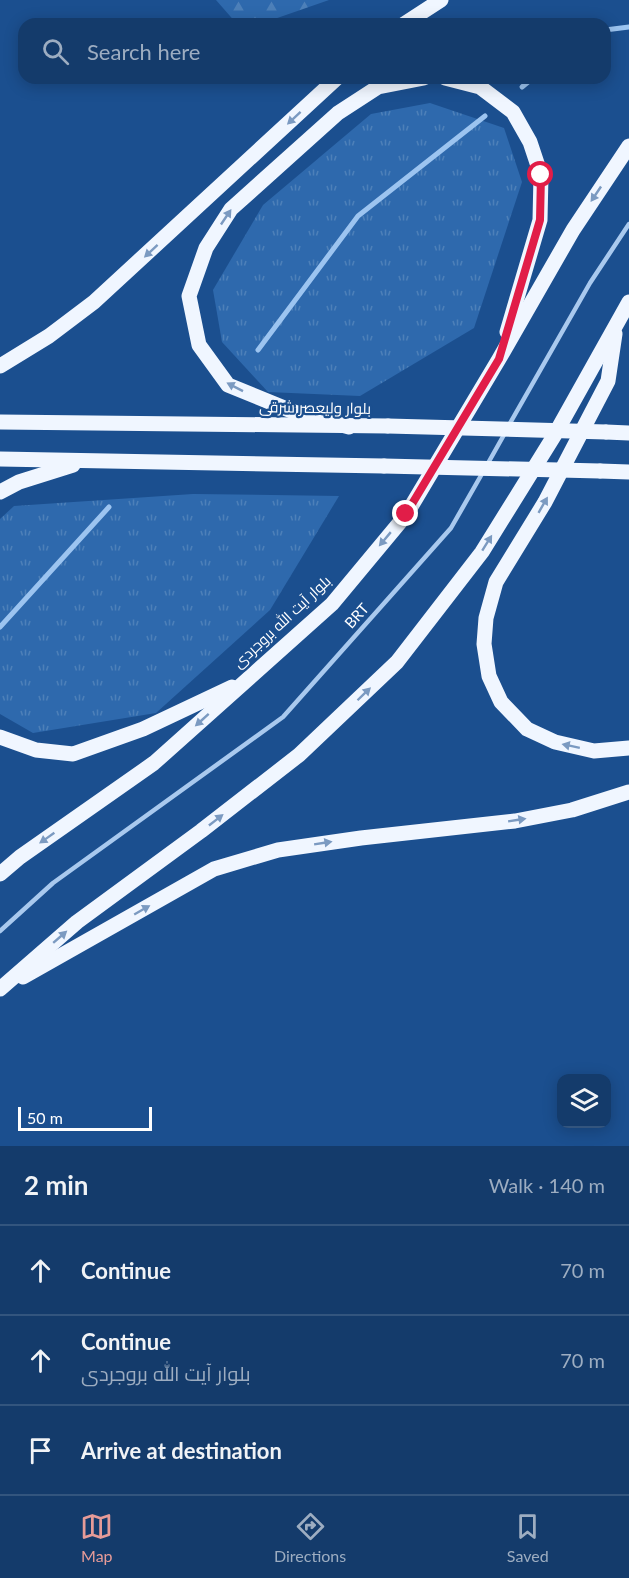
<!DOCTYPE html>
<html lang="en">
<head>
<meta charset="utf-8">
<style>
  body { margin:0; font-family:Lato,Cairo,sans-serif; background:#214673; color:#f1f3f6 }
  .controls { position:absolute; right:18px; bottom:18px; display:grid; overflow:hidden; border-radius:12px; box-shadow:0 3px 15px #0003 }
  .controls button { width:54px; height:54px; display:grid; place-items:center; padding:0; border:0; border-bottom:2px solid #33557e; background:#143b6b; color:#f1f3f6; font:30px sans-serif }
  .scale { position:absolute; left:18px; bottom:15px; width:134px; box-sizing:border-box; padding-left:6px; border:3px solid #fff; border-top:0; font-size:16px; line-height:21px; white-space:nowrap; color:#fff; -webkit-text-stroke:4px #1b4f8f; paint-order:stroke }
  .stop { position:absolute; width:18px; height:18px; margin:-14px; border:4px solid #e11d48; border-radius:50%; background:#fff }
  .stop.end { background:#e11d48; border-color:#fff; box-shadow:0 2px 6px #0008 }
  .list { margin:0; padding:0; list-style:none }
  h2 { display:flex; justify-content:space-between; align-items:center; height:78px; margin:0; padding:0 24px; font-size:26px }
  h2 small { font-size:20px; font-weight:400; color:#9dadc1 }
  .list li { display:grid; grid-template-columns:39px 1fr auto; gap:18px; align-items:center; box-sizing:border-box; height:90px; padding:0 24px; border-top:2px solid #33557e }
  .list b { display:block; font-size:22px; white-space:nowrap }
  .list p { margin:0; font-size:20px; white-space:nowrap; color:#9dadc1 }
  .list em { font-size:20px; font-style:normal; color:#9dadc1 }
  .icon { flex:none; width:33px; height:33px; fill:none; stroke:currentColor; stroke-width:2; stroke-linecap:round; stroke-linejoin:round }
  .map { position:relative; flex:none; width:629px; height:1146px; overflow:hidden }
  .search { position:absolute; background:#143b6b; box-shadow:0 3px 15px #0003; left:18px; right:18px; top:18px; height:66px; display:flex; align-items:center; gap:15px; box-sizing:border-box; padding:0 21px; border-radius:18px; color:#9dadc1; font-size:22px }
  .sheet { height:348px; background:#143b6b }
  nav { display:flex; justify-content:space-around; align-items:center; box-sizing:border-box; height:84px; border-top:2px solid #33557e; background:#143b6b; font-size:16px; color:#9dadc1 }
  nav a { display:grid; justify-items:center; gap:3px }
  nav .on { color:#e69b98 }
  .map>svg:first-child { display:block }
</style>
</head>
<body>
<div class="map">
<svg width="629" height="1146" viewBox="0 0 629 1146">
  <defs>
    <pattern id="grass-tufts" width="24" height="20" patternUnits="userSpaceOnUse" patternTransform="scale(1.5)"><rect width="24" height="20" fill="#2e69ad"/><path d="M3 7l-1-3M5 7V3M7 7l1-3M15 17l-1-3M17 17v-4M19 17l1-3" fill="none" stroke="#4d80b9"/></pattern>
    <pattern id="forest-firs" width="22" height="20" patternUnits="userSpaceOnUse" patternTransform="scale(1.5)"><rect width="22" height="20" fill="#2e69ad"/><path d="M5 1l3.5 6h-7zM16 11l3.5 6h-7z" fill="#4d80b9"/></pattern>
  </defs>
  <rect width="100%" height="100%" fill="#1b4f8f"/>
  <g fill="url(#grass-tufts)">
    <path d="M430 103 504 128 522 182 474 328 360 396 268 392 222 342 213 290 263 205 371 114Z"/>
    <path d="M193 494 339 496 270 610 156 713 33 733 0 714V519L14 506Z"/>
  </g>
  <path fill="url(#forest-firs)" d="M216 0H329L260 24H237Z"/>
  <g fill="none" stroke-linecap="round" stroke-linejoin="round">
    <g stroke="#9cc4f0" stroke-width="5">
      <path d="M605 30 629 27"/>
      <path d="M522 87 533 78"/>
      <path d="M258 350 358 216 485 116"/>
      <path d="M0 627 109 507"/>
    </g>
    <g stroke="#a9c9ee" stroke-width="4.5">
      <path d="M509 425 590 283 629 224"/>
      <path d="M487 465 505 433"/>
      <path d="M0 931 53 883 283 717 451 528 483 472"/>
    </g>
    <g stroke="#f0f6ff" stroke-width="15">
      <path d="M404 24 441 0"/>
      <path d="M445 78 480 87 513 112 530 142 541 175 540 220 507 332"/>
      <path d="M615 334 608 381 545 502 496 582 486 618 484 644 489 676 501 702 527 729 555 742 594 751 629 748"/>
      <path d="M0 366 49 336 94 302 337 78"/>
      <path d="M0 422 388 426"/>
      <path d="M349 427 294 412 228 385 199 345 189 296 206 248 231 209 338 113 378 87 424 78"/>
      <path d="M606 432 629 433"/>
      <path d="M0 459 384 466"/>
      <path d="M600 471 629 472"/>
      <path d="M0 492 19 482 73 465"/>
      <path d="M0 737 36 750 73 754 143 729 232 687"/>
      <path d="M0 874 20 857 154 763 332 604 406 515 499 359 573 230 629 146"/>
      <path d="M23 977 214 869 278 850 361 838 515 821 572 810 629 792"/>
      <path d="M0 989 77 922 201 831 299 755 397 662 482 552 554 436 629 302"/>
    </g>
    <g stroke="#f0f6ff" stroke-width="15">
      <path d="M388 426 606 432"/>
      <path d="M384 466 600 471"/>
    </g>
  </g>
  <defs><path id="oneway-solid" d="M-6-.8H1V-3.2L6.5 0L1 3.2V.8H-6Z" transform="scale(1.5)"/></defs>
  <g fill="#7b9ac1">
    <use href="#oneway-solid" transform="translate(294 118) rotate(137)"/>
    <use href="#oneway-solid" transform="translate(596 194) rotate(124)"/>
    <use href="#oneway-solid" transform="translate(226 217) rotate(-56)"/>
    <use href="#oneway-solid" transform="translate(151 251) rotate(137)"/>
    <use href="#oneway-solid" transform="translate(235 387) rotate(-153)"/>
    <use href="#oneway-solid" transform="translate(543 505) rotate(-60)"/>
    <use href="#oneway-solid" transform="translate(385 539) rotate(130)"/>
    <use href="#oneway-solid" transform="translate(487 543) rotate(-58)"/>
    <use href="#oneway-solid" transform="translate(364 694) rotate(-44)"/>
    <use href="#oneway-solid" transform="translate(202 720) rotate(138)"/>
    <use href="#oneway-solid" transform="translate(571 746) rotate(-168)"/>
    <use href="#oneway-solid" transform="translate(216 820) rotate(-38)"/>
    <use href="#oneway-solid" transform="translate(517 820) rotate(-9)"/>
    <use href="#oneway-solid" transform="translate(47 838) rotate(145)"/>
    <use href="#oneway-solid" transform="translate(323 843) rotate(-9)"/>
    <use href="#oneway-solid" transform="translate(142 910) rotate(-30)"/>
    <use href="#oneway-solid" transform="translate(60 937) rotate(-41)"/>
  </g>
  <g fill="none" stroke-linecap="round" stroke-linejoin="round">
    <path stroke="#e11d48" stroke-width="8" d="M406 514 499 359 540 220 541 175"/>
  </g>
  <g text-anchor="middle" stroke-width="4.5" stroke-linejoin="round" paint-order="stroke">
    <g font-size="15" fill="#fff" stroke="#1b4f8f">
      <text transform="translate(315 408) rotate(1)" y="5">بلوار ولیعصر شرقی</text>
      <text transform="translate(357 616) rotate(-48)" y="5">BRT</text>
      <text transform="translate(282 622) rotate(-43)" y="5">بلوار آیت الله بروجردی</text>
    </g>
  </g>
</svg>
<div class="controls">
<button><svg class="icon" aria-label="layers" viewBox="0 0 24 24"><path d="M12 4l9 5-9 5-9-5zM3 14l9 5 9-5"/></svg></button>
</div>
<div class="scale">50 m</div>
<div class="stop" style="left:541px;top:175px"></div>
<div class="stop end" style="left:406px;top:514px"></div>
<div class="search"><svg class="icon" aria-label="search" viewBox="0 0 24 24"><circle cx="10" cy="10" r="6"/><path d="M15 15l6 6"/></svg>Search here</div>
</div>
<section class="sheet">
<h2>2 min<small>Walk · 140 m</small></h2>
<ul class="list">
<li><svg class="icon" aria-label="ahead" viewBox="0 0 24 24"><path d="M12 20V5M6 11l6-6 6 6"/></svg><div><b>Continue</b></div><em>70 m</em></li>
<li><svg class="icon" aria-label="ahead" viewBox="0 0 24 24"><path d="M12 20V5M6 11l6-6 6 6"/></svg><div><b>Continue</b><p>بلوار آیت الله بروجردی</p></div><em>70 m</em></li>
<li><svg class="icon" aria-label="arrive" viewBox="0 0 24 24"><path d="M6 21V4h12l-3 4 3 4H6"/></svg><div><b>Arrive at destination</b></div></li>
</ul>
</section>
<nav>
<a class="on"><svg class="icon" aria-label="map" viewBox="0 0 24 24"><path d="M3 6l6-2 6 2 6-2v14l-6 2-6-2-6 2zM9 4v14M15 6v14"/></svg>Map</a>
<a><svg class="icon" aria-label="directions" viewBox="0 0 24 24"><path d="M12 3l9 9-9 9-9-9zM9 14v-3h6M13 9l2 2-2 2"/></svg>Directions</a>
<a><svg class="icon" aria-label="saved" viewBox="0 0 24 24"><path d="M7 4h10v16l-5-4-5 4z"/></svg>Saved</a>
</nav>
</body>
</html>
